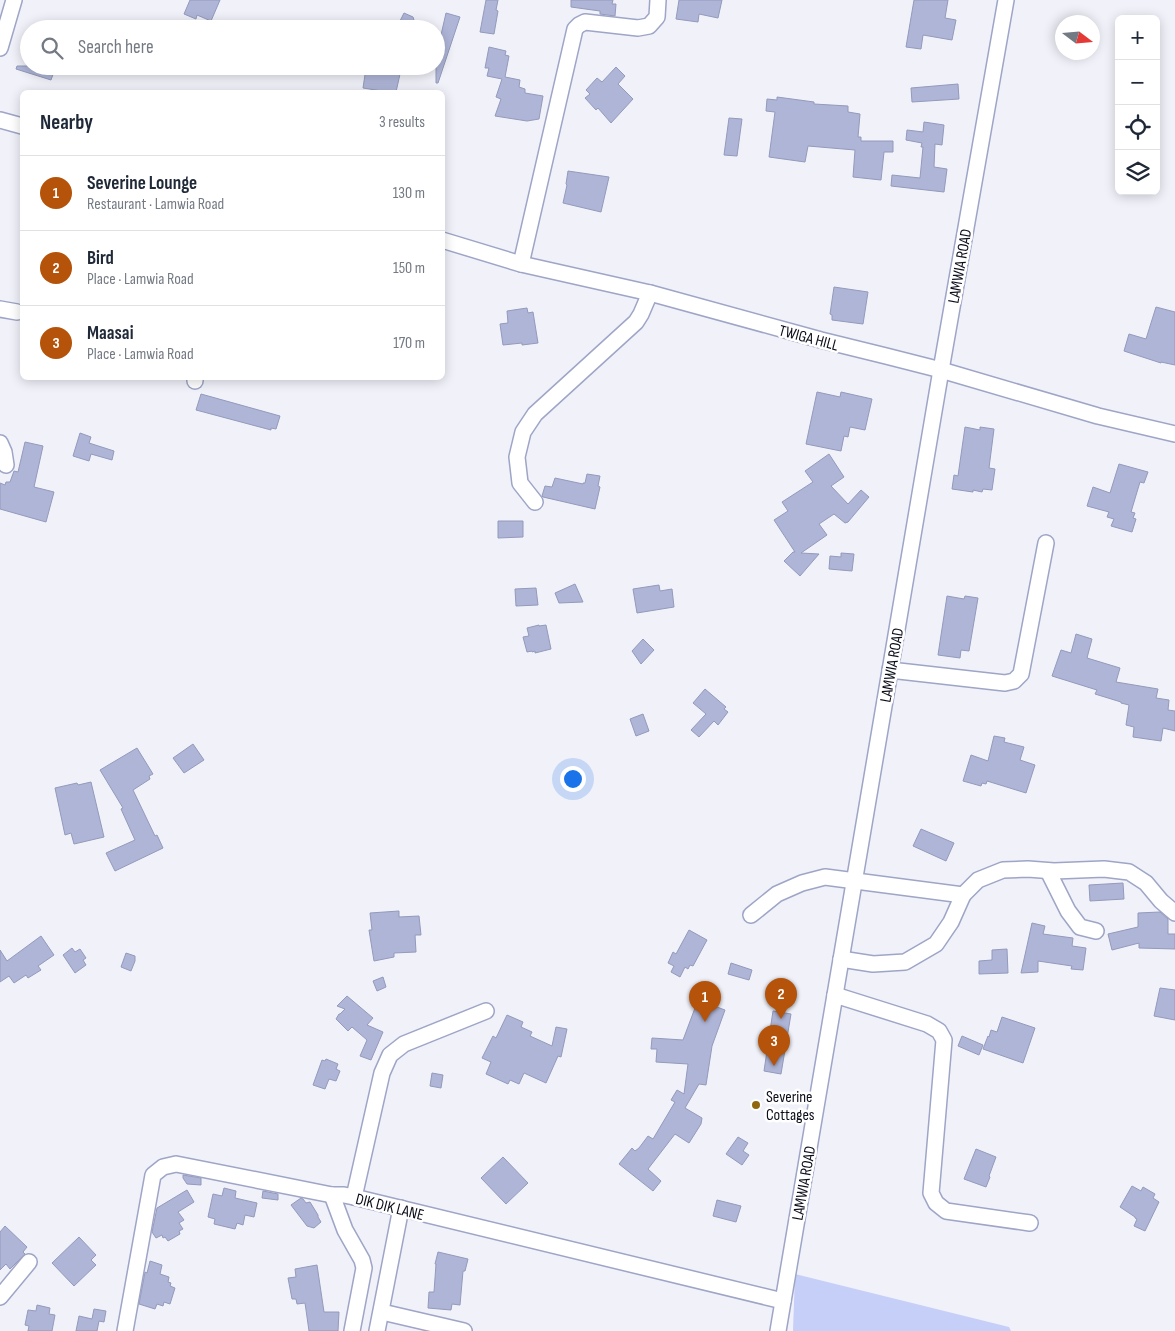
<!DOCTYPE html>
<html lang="en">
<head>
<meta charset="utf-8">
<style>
  body { margin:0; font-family:"Sofia Sans Condensed",sans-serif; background:#f2f2f3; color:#1f2937 }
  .controls { position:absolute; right:15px; top:15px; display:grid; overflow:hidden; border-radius:8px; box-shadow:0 2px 12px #0003 }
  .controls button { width:45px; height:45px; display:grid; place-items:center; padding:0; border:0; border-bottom:1px solid #e0e1e3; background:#fff; color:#1f2937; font:25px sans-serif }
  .compass { position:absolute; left:1055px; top:15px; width:45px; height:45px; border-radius:50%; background:#fff; box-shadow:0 2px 12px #0003; rotate:106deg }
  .you { position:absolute; left:572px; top:778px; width:18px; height:18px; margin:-12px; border:4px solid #fff; border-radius:50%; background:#1a73e8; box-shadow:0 0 0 8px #1a73e833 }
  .badge { display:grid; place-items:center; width:32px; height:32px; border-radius:50%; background:#b45309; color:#fff; font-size:16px; font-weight:700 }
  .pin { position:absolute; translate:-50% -41px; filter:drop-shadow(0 1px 2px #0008) }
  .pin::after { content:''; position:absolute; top:26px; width:18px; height:15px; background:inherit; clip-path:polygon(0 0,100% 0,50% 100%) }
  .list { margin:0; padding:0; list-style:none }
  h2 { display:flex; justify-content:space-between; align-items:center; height:65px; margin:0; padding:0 20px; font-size:21px }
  h2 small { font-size:16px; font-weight:400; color:#747a83 }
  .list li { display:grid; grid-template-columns:32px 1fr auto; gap:15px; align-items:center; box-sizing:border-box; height:75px; padding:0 20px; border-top:1px solid #e0e1e3 }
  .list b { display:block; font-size:19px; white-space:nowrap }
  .list p { margin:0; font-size:16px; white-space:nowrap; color:#747a83 }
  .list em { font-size:16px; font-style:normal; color:#747a83 }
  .icon { flex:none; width:28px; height:28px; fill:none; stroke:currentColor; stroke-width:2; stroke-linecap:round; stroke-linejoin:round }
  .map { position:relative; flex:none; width:1175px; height:1331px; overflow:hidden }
  .search { position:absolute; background:#fff; box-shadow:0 2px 12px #0003; left:20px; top:20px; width:425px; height:55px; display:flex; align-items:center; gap:12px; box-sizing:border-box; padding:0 18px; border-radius:28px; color:#747a83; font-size:19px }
  .panel { position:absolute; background:#fff; box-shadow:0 2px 12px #0003; left:20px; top:90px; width:425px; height:290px; border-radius:8px }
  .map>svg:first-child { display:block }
</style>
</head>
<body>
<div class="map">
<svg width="1175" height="1331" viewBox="0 0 1175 1331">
  <rect width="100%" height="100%" fill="#f0f1f9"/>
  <path fill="#c6cff8" d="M795 1274 1009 1327 1011 1331H793Z"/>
  <g fill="#aeb5d7" stroke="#939abb">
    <path d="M190 0H220L211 21 197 15 196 19 184 14Z"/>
    <path d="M486 0H498L496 10 498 11 494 34 480 32Z"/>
    <path d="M571 0H613L612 4H616L615 16 600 14V11L571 7Z"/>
    <path d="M679 0H722L718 18 699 14 698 22 676 19Z"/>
    <path d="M914 0H948L945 18 956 20 952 40 923 35 921 49 906 47Z"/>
    <path d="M404 13 413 17 417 29H396Z"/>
    <path d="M446 13 460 17 438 83H436V33L441 35Z"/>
    <path d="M489 47 506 51 505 55 509 56 505 77 520 80 519 87 525 89V93L543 96 539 119 527 121 495 116 501 99 496 97 502 79 487 76 489 68H485Z"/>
    <path d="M17 66H56L51 80 16 69Z"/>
    <path d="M616 67 625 76 618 84 633 99 611 123 598 108 596 110 585 98 590 94 586 90 597 78 602 82Z"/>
    <path d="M366 68 400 74 396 92H388L363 88Z"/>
    <path d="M958 84 959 99 912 102 911 88Z"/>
    <path d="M777 97 814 102V104L848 106V112L860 114 858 137H861V141H893V152H884L881 180 853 177 855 150 808 146 805 162 769 157 775 112 766 111 767 99 777 100Z"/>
    <path d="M729 118 742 119 737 156 724 155Z"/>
    <path d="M924 122 944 125 942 145 935 144 934 167 947 169 944 192 891 186 892 175 920 178 923 147H921L922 143 906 140 907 130 923 132Z"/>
    <path d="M568 171 609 177 601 212 563 203 567 185 566 184Z"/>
    <path d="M834 287 868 292 863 324 832 320V315L830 314Z"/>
    <path d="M1156 307 1175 312V365L1161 362V363L1124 351 1129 334 1146 339Z"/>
    <path d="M527 308 528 313 533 312 538 343 522 345V343L503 345 500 324 508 323 507 311Z"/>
    <path d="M817 392 840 397 841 392 872 399 865 430 850 427 848 437 844 436 841 451 806 444Z"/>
    <path d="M201 394 280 416 276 429 271 428V430L196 410Z"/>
    <path d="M965 427 980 430V427L994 429 989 468 995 469 992 490 983 489 982 492 973 490V492L952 489 954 475 958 476Z"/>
    <path d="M80 433 91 437 89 443 114 451 112 460 91 454 89 461 73 456Z"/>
    <path d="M25 442 43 446 34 487 54 492 46 522 0 509V483L5 485 6 482H10L14 471 18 472Z"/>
    <path d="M829 454 844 477 831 486 848 504 861 490 869 497 848 522 845 523 834 514 819 524 827 535 801 553 819 554 800 576 784 561 793 552H795L774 520 788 511 782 502 813 482 805 471Z"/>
    <path d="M1119 464 1148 472 1144 483 1140 482 1131 512 1135 513 1133 518 1136 519 1132 532 1111 526 1114 519 1107 517 1109 512 1087 506 1093 487 1110 493Z"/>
    <path d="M587 474 600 476 598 486 600 487 595 509 543 497 542 496 545 486 552 487 555 478 583 484V483H585Z"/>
    <path d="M498 521H523V537L498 538Z"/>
    <path d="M841 553 854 554 852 571 829 569 830 556 841 557Z"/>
    <path d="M575 584 583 602 559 603 555 593Z"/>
    <path d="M659 585 660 591 672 589 674 607 637 613 633 589Z"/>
    <path d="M536 588 538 605 516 606 515 589Z"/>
    <path d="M947 596 964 599 965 596 978 598 969 651 961 650 960 658 938 655Z"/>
    <path d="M539 625V626L546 625 551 649 535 653V651L532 652V651L527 652 523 637 529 636 527 628Z"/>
    <path d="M1076 634 1092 639 1087 658 1120 668 1116 682 1158 689 1156 698 1169 700 1168 710 1175 711V731L1163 728 1161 741 1133 737 1134 727 1126 725 1129 705 1121 703V702L1095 694 1097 690 1052 676 1061 650 1071 653Z"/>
    <path d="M643 639 654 650 641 664 632 651Z"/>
    <path d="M705 689 726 707 724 709 728 712 718 725 714 721 699 737 691 730 706 714 693 703Z"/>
    <path d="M643 714 649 731 636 736 630 719Z"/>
    <path d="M994 736 1005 738 1004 742 1024 747 1020 760 1035 765 1026 793 987 781 986 784 982 783 981 786 963 781 971 755 988 761Z"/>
    <path d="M193 744 204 760 184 773 173 758Z"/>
    <path d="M137 748 153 774 149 776 150 779 133 790 155 836 157 835 163 848 115 871 106 853 135 840 121 809 123 808 100 770Z"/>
    <path d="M91 782 104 837 74 844 71 833 65 835 55 788 77 783 78 785Z"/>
    <path d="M921 829 954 843 946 861 913 846Z"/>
    <path d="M1123 883 1124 899 1090 901 1089 885Z"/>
    <path d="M399 911V917L419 916 421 935H415L416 952 394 953V957L374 961 369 930H372L370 913Z"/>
    <path d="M1160 912 1168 919V934H1175V949L1139 948V943L1112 950 1108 934 1138 927V913Z"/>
    <path d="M1032 923 1045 926 1043 934 1073 938 1072 946 1086 948 1083 970 1071 969 1072 966 1038 961V972L1021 973Z"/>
    <path d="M689 930 707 940 693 966 690 965 688 969 685 967 680 977 671 972 674 966 668 963 673 952 676 954Z"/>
    <path d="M41 936 54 955 38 966 41 970 28 978 26 975 14 983 9 976 0 982V950L7 961Z"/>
    <path d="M72 948 75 952 80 949 86 958 83 960 86 965 75 973 63 955Z"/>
    <path d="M1007 949 1008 973 979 974V961L992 960V950Z"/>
    <path d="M126 953 135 956V961L131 971 121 967Z"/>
    <path d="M731 963 752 970 749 980 728 974Z"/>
    <path d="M383 977 386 987 377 991 373 981Z"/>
    <path d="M1160 988 1175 990V1020L1154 1016Z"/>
    <path d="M347 996 373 1018 367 1025 383 1032 371 1060 360 1056 367 1040 352 1027 348 1031 336 1019 339 1014H340L345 1009 337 1006Z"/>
    <path d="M698 1000 725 1010 712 1046 706 1085 699 1084 685 1108 702 1118 701 1124 689 1143 675 1134 648 1169 661 1181 653 1191 619 1164 632 1148 635 1151 639 1148 648 1136 653 1139 675 1102 671 1100 677 1090 684 1094 688 1064 656 1062 657 1049H651L652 1038 683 1040Z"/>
    <path d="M773 1011 791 1014 781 1074 764 1071Z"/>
    <path d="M507 1015 523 1022 521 1027 532 1032 530 1036 552 1046 556 1027 567 1029 561 1057 558 1056 546 1083 524 1073 519 1084 510 1080 508 1084 486 1074 491 1062 482 1058 493 1036 496 1038Z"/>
    <path d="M1002 1017 1035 1028 1023 1063 983 1049 988 1036 989 1037 991 1030 997 1032Z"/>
    <path d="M962 1036 983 1045 979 1055 958 1046Z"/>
    <path d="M326 1059 338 1064 336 1069 340 1071 336 1081 329 1079 325 1089 313 1085 322 1060 325 1061Z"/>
    <path d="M432 1073 443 1075 441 1088 430 1086Z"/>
    <path d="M738 1137 748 1143 743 1151 749 1155 742 1165 726 1154Z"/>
    <path d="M976 1149 996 1157 989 1176 990 1177 986 1187 964 1179Z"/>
    <path d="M503 1157 528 1183 506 1204 481 1178Z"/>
    <path d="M183 1175 201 1178V1185L187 1184 183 1178Z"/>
    <path d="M1132 1186 1141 1191 1143 1187 1155 1194 1153 1198 1159 1202 1145 1231 1134 1226 1137 1219 1135 1218V1217L1120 1207Z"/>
    <path d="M224 1188 236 1191 235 1198 257 1203 254 1217 245 1215 243 1225 237 1223 235 1229 214 1224 215 1219 208 1217 213 1194 222 1196Z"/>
    <path d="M187 1190 194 1202 178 1212 184 1220 179 1223 183 1229 179 1231 180 1234 168 1241 165 1237 163 1238 162 1235 156 1238 152 1232 157 1208Z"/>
    <path d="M263 1191 278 1194V1200L262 1198Z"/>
    <path d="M301 1198 303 1199 306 1203 310 1202 318 1215V1217L321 1222 314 1228 307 1226 291 1205Z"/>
    <path d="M717 1200 741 1206 736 1222 713 1216Z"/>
    <path d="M5 1226 27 1247 23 1252 25 1254 10 1269 6 1264 0 1270V1232Z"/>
    <path d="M79 1237 96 1255 91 1260 96 1265 74 1286 52 1263Z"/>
    <path d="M438 1252 468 1259 465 1271H463L460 1305 452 1304 451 1310 428 1308 429 1292H434L436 1264H435Z"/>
    <path d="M150 1261 162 1265 160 1274 169 1277 168 1282 171 1283 170 1286 175 1288 170 1304 164 1302 163 1306 157 1304 155 1309 139 1304 145 1272 147 1273Z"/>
    <path d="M317 1265 324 1312H339L338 1331H309L305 1303 297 1304 296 1299H292L288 1278 296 1277 295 1269Z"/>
    <path d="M37 1305 50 1308 49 1314 55 1315 52 1331H28L29 1326 25 1325 28 1310 36 1311Z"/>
    <path d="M94 1309 106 1311 104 1322 99 1321 97 1331H76L79 1316 92 1319Z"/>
  </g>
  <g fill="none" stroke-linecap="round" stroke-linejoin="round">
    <g stroke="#9ea5c6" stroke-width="18">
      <g id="minor">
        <path d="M0 48 14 0"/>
        <path d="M0 120 22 126"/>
        <path d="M442 240 521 264 650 293 821 340 886 356 941 370 1098 416 1175 434"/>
        <path d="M521 264 575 29 579 25 585 22 638 28 649 26 657 17 658 0"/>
        <path d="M0 309 17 312"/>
        <path d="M195 378V381"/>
        <path d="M0 443 4 452 6 465"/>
        <path d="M535 502 520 483 517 457 523 432 535 414 636 322 641 314 650 293"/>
        <path d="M890 670 1005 683 1014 681 1021 674 1046 543"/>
        <path d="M1048 871 1068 911 1080 927 1096 931"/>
        <path d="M751 915 777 894 802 883 825 877 963 895"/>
        <path d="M841 959 873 964 905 962 936 944 951 922 963 895 978 880 1003 870 1028 869 1054 871 1104 869 1129 872 1146 883 1161 901 1175 913"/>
        <path d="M835 995 927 1024 939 1031 944 1040 931 1193 936 1203 946 1211 1030 1223"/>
        <path d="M332 1195 345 1230 362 1260 364 1268 352 1331"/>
        <path d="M354 1197 382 1073 390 1055 404 1044 486 1011"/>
        <path d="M0 1297 29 1262"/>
        <path d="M382 1312 464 1331"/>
        <path d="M125 1331 153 1175 163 1167 176 1164 332 1195H344L354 1197 783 1301"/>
        <path d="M377 1331 401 1208"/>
        <path d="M778 1331 941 370 1006 0"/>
      </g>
    </g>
    <use href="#minor" stroke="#fff" stroke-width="15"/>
  </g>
  <circle fill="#90670e" stroke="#fff" stroke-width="2" cx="756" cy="1105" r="5"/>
  <g text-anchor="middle" stroke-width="5" stroke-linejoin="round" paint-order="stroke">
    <g font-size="16" fill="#0b0d18" stroke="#fff">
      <text transform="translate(959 266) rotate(-80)" y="6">LAMWIA ROAD</text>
      <text transform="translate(809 337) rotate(15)" y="6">TWIGA HILL</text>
      <text transform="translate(891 665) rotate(-80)" y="6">LAMWIA ROAD</text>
      <text transform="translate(803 1183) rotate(-80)" y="6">LAMWIA ROAD</text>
      <text transform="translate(390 1206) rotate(14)" y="6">DIK DIK LANE</text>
    </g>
    <g font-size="16" fill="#0b0d18" stroke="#fff" text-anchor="start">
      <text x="766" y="1102">Severine<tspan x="766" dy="18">Cottages</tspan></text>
    </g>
  </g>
</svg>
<div class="controls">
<button>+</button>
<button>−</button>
<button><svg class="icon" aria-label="locate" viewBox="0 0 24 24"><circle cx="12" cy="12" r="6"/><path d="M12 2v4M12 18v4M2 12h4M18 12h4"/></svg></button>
<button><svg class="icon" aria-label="layers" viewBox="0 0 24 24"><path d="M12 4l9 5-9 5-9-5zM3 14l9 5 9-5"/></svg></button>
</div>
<svg class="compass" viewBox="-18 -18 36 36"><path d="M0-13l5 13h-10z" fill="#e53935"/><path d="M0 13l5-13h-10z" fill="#747a83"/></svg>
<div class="you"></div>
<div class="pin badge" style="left:705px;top:1022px">1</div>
<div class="pin badge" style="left:781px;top:1019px">2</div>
<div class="pin badge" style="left:774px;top:1066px">3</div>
<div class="search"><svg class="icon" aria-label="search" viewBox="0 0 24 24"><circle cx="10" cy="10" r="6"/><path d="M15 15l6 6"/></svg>Search here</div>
<section class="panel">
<h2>Nearby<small>3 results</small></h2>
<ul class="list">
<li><span class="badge">1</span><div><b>Severine Lounge</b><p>Restaurant · Lamwia Road</p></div><em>130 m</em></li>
<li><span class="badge">2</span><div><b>Bird</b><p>Place · Lamwia Road</p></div><em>150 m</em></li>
<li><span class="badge">3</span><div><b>Maasai</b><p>Place · Lamwia Road</p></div><em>170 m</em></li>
</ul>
</section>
</div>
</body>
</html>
